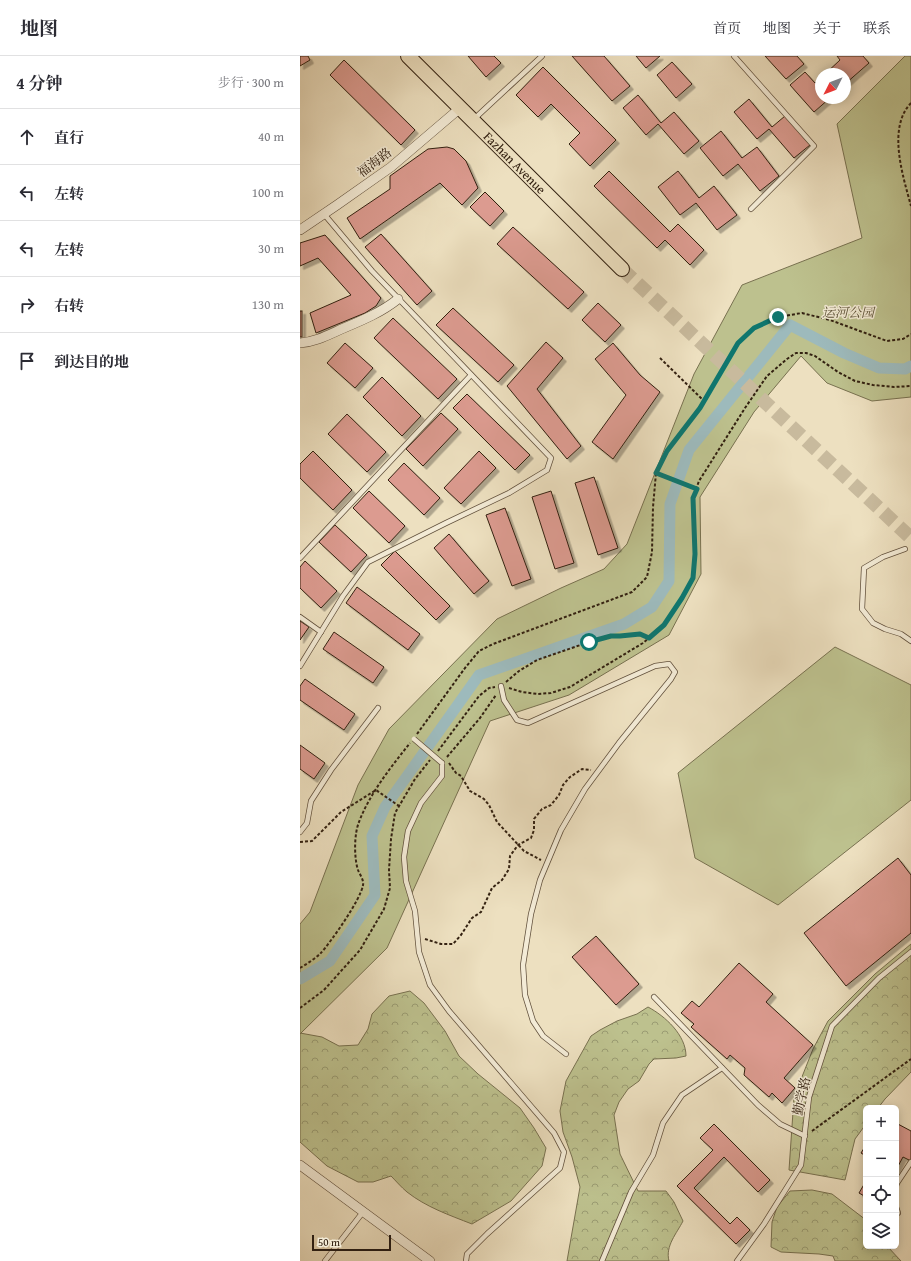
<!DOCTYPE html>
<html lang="zh">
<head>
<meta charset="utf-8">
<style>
  body { margin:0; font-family:"Gentium Book Plus","Noto Serif SC",serif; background:#f7f7f7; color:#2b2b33 }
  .controls { position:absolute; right:12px; bottom:12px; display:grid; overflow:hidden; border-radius:6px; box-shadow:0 2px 10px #0003 }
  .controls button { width:36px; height:36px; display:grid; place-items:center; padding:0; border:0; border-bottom:1px solid #e1e1e2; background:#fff; color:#2b2b33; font:20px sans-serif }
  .compass { position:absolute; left:515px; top:12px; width:36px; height:36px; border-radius:50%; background:#fff; box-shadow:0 2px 10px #0003; rotate:228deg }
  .scale { position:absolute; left:12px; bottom:10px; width:79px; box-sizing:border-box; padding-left:4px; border:2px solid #332111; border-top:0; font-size:11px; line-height:14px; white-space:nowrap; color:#332111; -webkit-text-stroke:3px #f3ebd6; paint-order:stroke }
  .stop { position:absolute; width:12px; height:12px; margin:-9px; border:3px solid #0f766e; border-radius:50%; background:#fff }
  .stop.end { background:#0f766e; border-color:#fff; box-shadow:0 1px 4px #0008 }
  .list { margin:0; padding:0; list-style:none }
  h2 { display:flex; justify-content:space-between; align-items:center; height:52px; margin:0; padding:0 16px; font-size:17px }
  h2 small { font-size:13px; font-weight:400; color:#7c7c81 }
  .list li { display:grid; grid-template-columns:26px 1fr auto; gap:12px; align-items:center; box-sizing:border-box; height:56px; padding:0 16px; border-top:1px solid #e1e1e2 }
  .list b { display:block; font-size:15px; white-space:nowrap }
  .list em { font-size:13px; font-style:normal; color:#7c7c81 }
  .icon { flex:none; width:22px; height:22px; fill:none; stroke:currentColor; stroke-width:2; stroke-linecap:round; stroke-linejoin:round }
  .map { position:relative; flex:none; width:611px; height:1205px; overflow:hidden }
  header { display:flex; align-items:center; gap:24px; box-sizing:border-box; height:56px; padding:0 20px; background:#fff; border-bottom:1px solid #e1e1e2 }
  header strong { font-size:19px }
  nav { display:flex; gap:22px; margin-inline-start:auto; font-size:14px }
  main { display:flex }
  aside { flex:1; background:#fff }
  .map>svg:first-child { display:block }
</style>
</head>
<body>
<header>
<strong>地图</strong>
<nav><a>首页</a><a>地图</a><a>关于</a><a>联系</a></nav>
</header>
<main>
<aside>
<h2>4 分钟<small>步行 · 300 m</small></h2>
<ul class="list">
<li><svg class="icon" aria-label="ahead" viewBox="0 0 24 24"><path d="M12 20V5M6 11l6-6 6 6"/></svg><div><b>直行</b></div><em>40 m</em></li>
<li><svg class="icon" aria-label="left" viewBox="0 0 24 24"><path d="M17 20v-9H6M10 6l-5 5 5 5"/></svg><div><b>左转</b></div><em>100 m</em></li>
<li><svg class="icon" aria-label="left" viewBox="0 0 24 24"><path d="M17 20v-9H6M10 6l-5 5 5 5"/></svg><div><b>左转</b></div><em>30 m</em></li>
<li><svg class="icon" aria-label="right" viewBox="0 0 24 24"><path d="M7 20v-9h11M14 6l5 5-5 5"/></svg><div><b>右转</b></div><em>130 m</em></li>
<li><svg class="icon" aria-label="arrive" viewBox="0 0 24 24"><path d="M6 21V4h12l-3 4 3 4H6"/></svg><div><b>到达目的地</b></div></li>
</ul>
</aside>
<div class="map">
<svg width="611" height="1205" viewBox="0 0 611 1205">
  <defs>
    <pattern id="forest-crowns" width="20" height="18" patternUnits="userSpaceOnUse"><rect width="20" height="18" fill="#bdc18e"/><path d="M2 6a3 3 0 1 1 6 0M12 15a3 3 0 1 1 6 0" fill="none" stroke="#9a9c73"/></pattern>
    <filter id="shadow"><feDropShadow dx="3.5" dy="3.5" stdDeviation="0" flood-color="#0004"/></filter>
  </defs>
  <rect width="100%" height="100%" fill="#ede0c0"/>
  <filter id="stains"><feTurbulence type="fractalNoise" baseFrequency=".005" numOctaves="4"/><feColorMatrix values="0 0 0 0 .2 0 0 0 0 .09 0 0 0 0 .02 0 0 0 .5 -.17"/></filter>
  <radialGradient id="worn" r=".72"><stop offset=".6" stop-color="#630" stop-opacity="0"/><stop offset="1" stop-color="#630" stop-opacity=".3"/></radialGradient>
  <g fill="url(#forest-crowns)" stroke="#787150">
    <path d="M611 888V1016L585 1043 578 1052H566V1068L555 1083 545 1124 489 1114 494 1041 513 993 528 965 575 918Z"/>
    <path d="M110 935 124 947 145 975 159 1000 178 1018 220 1052 234 1072 246 1092 242 1110 211 1145 172 1168C149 1159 126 1151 107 1136 101 1131 96 1125 91 1120L73 1126H58L27 1110 0 1086V977L22 981 39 990 58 989 68 973 72 958 89 940Z"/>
    <path d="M348 951C365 960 386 979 386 1000L376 1002 354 1003 349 1008 339 1025 328 1033 319 1046 314 1059 320 1098 338 1135H366L374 1146 383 1165C377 1177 365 1190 369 1205H267L280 1131 272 1101 263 1076 260 1055 266 1025 291 980 300 974 317 965 337 958Z"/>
    <path d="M512 1134 532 1138 566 1164V1190H587L601 1205H535L533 1200 519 1198 481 1196 471 1191 472 1166 477 1151 490 1135Z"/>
  </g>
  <g fill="#bdc18e" stroke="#787150">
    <path d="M605 0H611V341L572 345 527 327 501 300 454 356 400 441 401 518 369 579 269 639 190 665 87 892 0 978V868L10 856 58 729 89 673 197 563 261 532 304 513 327 488 394 318 442 229 562 182 537 68Z"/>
    <path d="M535 591 611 629V744L478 849 395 802 378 717Z"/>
  </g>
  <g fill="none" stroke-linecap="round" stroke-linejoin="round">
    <path stroke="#9dbabc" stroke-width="11" d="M0 923 30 905 75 839 72 780 85 751 179 619 324 568 352 551 369 525 370 448 389 394 490 269 544 297 579 312 605 313 611 310"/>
  </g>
  <g fill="#dc9b90" stroke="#332111" filter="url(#shadow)">
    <path d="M0 0H8L10 4 0 10Z"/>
    <path d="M168 0H194L201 7 186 21Z"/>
    <path d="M272 0H304L330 30 312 45Z"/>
    <path d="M336 0H360L346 12Z"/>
    <path d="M465 0H497L504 8 486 23Z"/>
    <path d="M537 0H563L569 7 545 28V18H525L540 4Z"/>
    <path d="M44 4 115 74 101 89 30 19Z"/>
    <path d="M372 6 392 28 376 42 357 19Z"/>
    <path d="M243 11 316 84 290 110 269 88 280 77 251 48 238 61 216 39Z"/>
    <path d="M505 16 515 27 521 21V42H530L514 56 490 29Z"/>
    <path d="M338 39 361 67 374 56 399 85 384 98 358 68 346 79 323 52Z"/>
    <path d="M449 43 472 71 485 60 510 89 494 102 469 73 457 83 434 56Z"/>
    <path d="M421 75 442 102 457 91 479 120 460 135 438 108 423 120 400 92Z"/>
    <path d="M147 91 154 93 166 105 178 132 162 149 140 127 60 183 47 162 90 133V120L128 93Z"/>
    <path d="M309 115 370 176 378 168 404 194 390 209 365 184 357 192 294 130Z"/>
    <path d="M378 115 399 142 414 130 437 159 417 174 396 147 380 159 358 131Z"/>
    <path d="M185 136 204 155 190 170 170 151Z"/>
    <path d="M213 171 284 236 268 253 197 188Z"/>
    <path d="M81 178 132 235 117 249 65 191Z"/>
    <path d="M25 179 81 242 76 250 65 257 16 277 10 257 51 239 18 202 0 210V187Z"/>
    <path d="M298 247 321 269 305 286 282 264Z"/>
    <path d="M153 252 214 309 198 326 136 269Z"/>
    <rect x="0" y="255" width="2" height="26"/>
    <path d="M93 262 157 323 138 343 74 282Z"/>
    <path d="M246 286 263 302 237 333 281 390 267 403 207 330Z"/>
    <path d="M45 287 73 312 55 332 27 307Z"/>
    <path d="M313 287 340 319 360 336 313 403 292 386 326 339 295 303Z"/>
    <path d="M82 321 121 360 102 380 63 341Z"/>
    <path d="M167 338 230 399 215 414 153 352Z"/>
    <path d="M141 357 158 373 123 410 106 393Z"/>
    <path d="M47 358 86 396 67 416 28 378Z"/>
    <path d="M13 395 52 434 33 454 0 422V408Z"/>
    <path d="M179 395 196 412 161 448 144 432Z"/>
    <path d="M104 407 140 442 124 459 88 424Z"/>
    <path d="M294 421 318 492 298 499 275 427Z"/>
    <path d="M69 435 105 470 89 487 53 452Z"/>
    <path d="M251 435 274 507 255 513 232 441Z"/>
    <path d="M205 452 231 523 212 530 186 459Z"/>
    <path d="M35 469 67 499 51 516 19 486Z"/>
    <path d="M149 478 189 525 174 538 134 492Z"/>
    <path d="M95 495 150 550 136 564 81 509Z"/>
    <path d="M5 505 37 535 21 552 0 532V511Z"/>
    <path d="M57 531 120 578 108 594 46 547Z"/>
    <path d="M0 565 9 571 0 584Z"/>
    <path d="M34 576 84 611 73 627 23 593Z"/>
    <path d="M5 623 55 658 44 674 0 644V630Z"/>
    <path d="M0 689 25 707 14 723 0 713Z"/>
    <path d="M598 802 611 819V877L546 930 504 877Z"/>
    <path d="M296 880 339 928 316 949 272 901Z"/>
    <path d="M439 907 473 938 466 946 513 989 484 1022 495 1032 482 1047 472 1037 469 1041 444 1019 445 1012 430 999 427 1003 391 971 394 968 381 957 392 945 399 951Z"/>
    <path d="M596 1067 611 1075V1105L603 1101 596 1114Z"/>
    <path d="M414 1068 470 1124 458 1136 424 1101 394 1132 430 1168 437 1161 450 1174 436 1188 377 1130 413 1094 400 1082Z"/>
    <path d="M566 1089V1100L561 1097Z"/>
    <path d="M566 1125V1141L559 1137Z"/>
  </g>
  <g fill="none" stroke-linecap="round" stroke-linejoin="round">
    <path stroke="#c8ba9d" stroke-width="14" stroke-dasharray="14 7" stroke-linecap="butt" d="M322 213 611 482"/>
    <g stroke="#62513d" stroke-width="6">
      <g id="lane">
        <path d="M434 0 514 90 451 153"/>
        <path d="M173 64 242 0"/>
        <path d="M605 493 583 501 564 512 562 553 573 567 585 573 601 578 611 585"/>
        <path d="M0 502 171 319"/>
        <path d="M0 561 21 576"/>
        <path d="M0 610 43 540 68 506 146 467 209 437 247 414 251 402 72 215 24 158"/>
        <path d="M201 630 204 644 217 664 228 667 355 610 369 608 375 616 371 623 319 687 285 733 261 774 240 824 231 858 223 909 225 939 233 965 243 980 266 998"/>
        <path d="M142 707V720L121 747 108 775 104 801 106 825 115 855 119 896 130 929 149 955 254 1077 264 1096 260 1112 187 1178 167 1198 166 1205"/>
        <path d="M0 776 7 767 11 745 31 714 78 652"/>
        <path d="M354 941 458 1049 480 1068 505 1080"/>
        <path d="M596 1130 597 1127 611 1106"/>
        <path d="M596 1151 598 1157"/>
        <path d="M25 1205 63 1156"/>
        <path d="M302 1205 331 1136 353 1099 363 1067 382 1039 422 1012"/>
        <path d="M437 1205 464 1168 501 1109 509 1041 532 970 579 922 611 896"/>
      </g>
    </g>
    <g stroke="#62513d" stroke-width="10">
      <g id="street">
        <path d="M0 174 37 149 91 111 159 53"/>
        <path d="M0 287C16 286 30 278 44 272 63 264 82 256 98 243"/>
        <path d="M0 1109 130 1205"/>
      </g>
    </g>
    <g stroke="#332111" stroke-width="16">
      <g id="primary">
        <path id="s1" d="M108 0 322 213"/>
      </g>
    </g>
    <g stroke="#332111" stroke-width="2" stroke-dasharray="3 2" stroke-linecap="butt">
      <path d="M611 47C587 72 603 120 611 150"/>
      <path d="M360 302 404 345"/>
      <path d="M357 417 397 433"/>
      <path d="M206 626 219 615 237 604 289 586 311 580H321L340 578 349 582"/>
      <path d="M209 632 222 636 238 638 251 637 270 631 343 587 364 569 382 542 393 522 395 498 393 442 399 425 445 352 467 320 487 303 496 297H506L515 300 538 316 555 325 573 329 594 331 611 330"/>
      <path d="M117 678 165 612 179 595 193 588 332 536 347 521 352 496 353 451 356 417 367 395 399 352 438 287 454 272 478 261 502 257 530 264 587 285 603 283 611 278"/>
      <path d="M138 695 179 640 189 632 195 631"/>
      <path d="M147 701 180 662 196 639"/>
      <path d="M149 707 156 717 161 720 170 735 184 743 189 749 197 766 224 795 241 804"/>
      <path d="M0 786 12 785 41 756 76 734 99 750"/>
      <path d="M125 883 141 888H153L161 879 172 862 181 856 192 832 202 824 209 813 210 800 218 789 231 782 234 774V763L242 753 251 749 259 739 263 729 270 721 282 713 291 714"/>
      <path d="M0 912C7 908 14 903 20 898 31 886 61 843 63 829 64 824 60 819 58 814 54 802 54 778 59 766 70 737 91 711 110 687"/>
      <path d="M0 952 24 934 60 894 84 853 90 832 89 814 91 783 95 757 115 723 130 704"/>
      <path d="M512 1075 611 1003"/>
    </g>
    <use href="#lane" stroke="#f3ebd6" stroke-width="4.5"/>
    <use href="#street" stroke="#f3ebd6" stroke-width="9"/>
    <use href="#primary" stroke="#ede0c0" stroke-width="14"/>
    <g stroke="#62513d" stroke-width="6" stroke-linecap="butt">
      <path id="lane-bridge" d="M114 683 142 707"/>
    </g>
    <use href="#lane-bridge" stroke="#f3ebd6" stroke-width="4.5"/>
  </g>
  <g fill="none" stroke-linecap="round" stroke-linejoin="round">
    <path stroke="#0f766e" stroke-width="5" d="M289 586 311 580H320L340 578 349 582 364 569 382 542 393 522 395 498 393 442 397 433 356 417 367 395 400 352 438 287 454 272 478 261"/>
  </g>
  <g text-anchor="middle" stroke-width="3" stroke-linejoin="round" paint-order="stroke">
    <g font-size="13" fill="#332111" stroke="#f3ebd6">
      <text transform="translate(74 106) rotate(-37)" y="5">福海路</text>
      <text dy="5" stroke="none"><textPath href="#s1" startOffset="151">Fazhan Avenue</textPath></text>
      <text transform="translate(501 1040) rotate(-78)" y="5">勤学路</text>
    </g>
    <g font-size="13" font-style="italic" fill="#5c5136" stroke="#f3ebd6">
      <text x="548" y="261">运河公园</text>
    </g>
  </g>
  <rect width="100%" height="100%" filter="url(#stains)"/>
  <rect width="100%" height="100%" fill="url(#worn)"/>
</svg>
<div class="controls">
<button>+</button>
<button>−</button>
<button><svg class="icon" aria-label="locate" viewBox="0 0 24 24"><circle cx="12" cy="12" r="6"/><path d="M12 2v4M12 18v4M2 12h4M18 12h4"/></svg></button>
<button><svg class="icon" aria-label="layers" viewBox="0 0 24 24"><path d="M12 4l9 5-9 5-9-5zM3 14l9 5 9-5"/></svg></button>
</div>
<svg class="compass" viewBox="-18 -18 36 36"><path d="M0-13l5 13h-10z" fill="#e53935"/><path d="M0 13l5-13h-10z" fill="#7c7c81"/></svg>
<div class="scale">50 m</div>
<div class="stop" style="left:289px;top:586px"></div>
<div class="stop end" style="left:478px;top:261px"></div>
</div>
</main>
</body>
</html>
